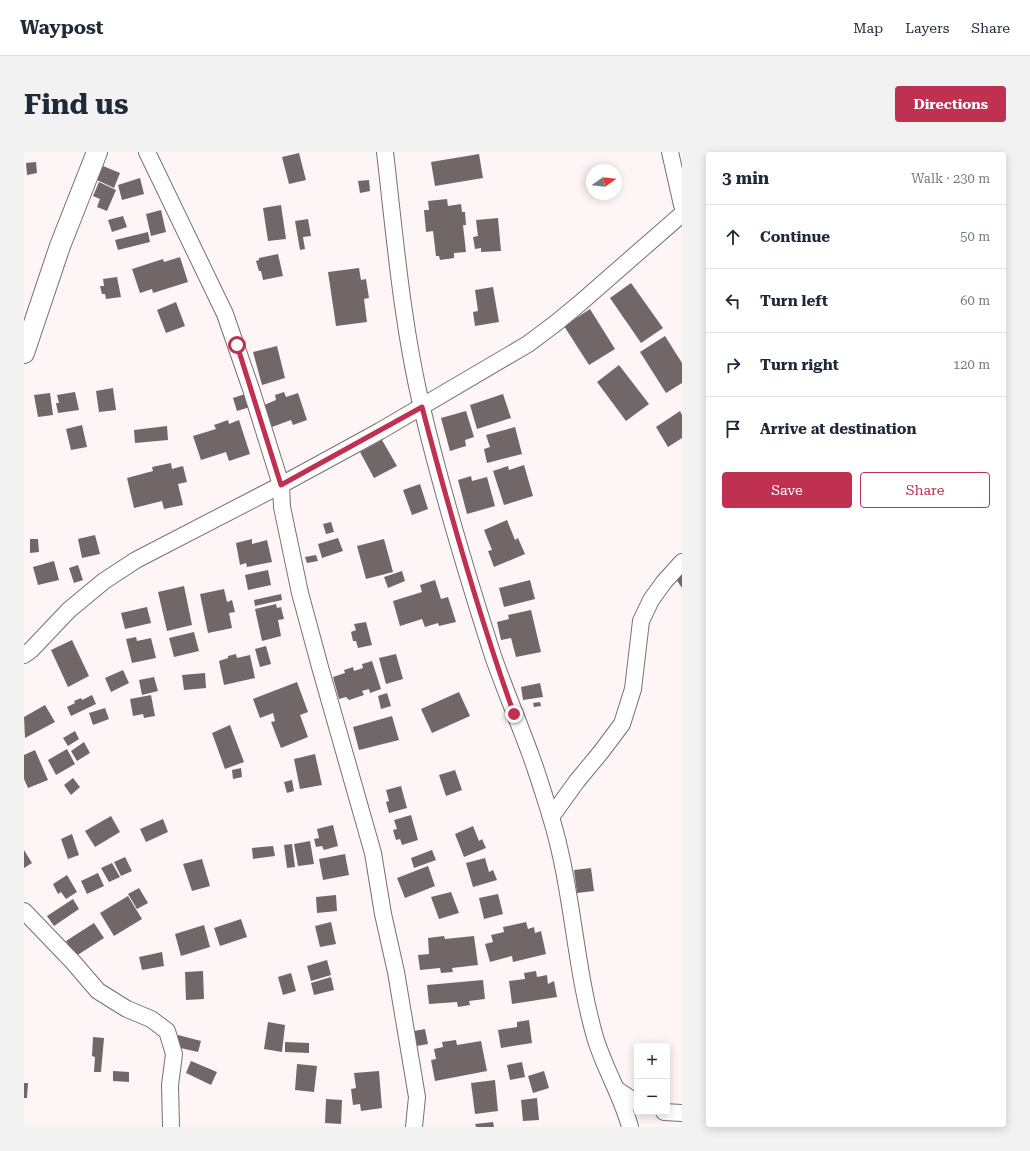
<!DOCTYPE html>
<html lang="en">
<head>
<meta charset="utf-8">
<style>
  body { margin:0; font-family:"Roboto Serif",serif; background:#f2f2f3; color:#1f2937 }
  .controls { position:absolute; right:12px; bottom:12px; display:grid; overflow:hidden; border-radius:4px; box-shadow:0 2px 10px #0003 }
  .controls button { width:36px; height:36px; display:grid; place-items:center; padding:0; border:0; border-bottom:1px solid #e0e1e3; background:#fff; color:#1f2937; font:20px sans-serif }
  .compass { position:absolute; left:562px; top:12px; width:36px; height:36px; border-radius:50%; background:#fff; box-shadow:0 2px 10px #0003; rotate:76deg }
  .stop { position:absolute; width:12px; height:12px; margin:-9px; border:3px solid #c03050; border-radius:50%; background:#fff }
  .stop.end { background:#c03050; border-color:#fff; box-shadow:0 1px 4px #0008 }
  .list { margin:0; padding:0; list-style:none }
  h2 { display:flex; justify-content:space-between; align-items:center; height:52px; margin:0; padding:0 16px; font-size:17px }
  h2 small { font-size:13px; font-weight:400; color:#747a83 }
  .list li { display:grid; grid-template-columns:26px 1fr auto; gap:12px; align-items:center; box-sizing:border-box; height:64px; padding:0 16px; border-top:1px solid #e0e1e3 }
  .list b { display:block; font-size:15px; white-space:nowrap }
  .list em { font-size:13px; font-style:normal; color:#747a83 }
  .actions { display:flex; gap:8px; padding:12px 16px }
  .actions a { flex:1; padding:9px 0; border:1px solid #c03050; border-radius:4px; text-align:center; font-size:14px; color:#c03050 }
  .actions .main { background:#c03050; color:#fff }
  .icon { flex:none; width:22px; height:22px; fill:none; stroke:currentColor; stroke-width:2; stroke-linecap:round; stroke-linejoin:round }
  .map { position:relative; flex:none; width:658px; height:975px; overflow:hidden; border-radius:4px }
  header { display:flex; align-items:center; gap:24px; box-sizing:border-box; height:56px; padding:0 20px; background:#fff; border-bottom:1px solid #e0e1e3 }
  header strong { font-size:19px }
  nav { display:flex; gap:22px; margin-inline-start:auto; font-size:14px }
  .intro { display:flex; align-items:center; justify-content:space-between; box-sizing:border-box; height:96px; padding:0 24px }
  h1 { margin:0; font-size:28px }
  .button { padding:10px 18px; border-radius:4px; background:#c03050; color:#fff; font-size:14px; font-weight:700 }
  main { display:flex; gap:24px; padding:0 24px }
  aside { flex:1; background:#fff; border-radius:4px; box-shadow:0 2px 10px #0003 }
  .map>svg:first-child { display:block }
</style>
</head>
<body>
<header>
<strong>Waypost</strong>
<nav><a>Map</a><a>Layers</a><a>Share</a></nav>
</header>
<div class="intro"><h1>Find us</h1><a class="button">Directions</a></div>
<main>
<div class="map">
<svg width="658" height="975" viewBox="0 0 658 975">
  <rect width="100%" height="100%" fill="#fef6f6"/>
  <g fill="#726768">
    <path d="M275 1 282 28 265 32 258 5Z"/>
    <path d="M455 2 459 26 411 34 407 10Z"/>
    <path d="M12 10 13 21 3 23 2 11Z"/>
    <path d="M79 14 96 21 90 36 73 28Z"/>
    <path d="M116 26 120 42 98 48 94 33Z"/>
    <path d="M345 28 346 39 336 41 334 29Z"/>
    <path d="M75 30 92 38 83 59 73 55 76 47 69 44Z"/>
    <path d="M423 47 424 54 437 52 438 60H441L442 73H439L442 100 430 101V106L416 108 415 104H412L409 79 402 80 400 58H405L404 49Z"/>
    <path d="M257 53 262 87 244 89 239 56Z"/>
    <path d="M137 58 142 80 127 84 122 62Z"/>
    <path d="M99 64 103 75 88 80 84 68Z"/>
    <path d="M474 66 477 99 457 100V96L451 97 449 85 454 84 452 68Z"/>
    <path d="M284 67 287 84 279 85 281 97 276 98 271 69Z"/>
    <path d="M124 80 126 90 94 98 91 88Z"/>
    <path d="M254 102 259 124 239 128 237 119H235L232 109 235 108V106Z"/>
    <path d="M156 105 164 130 129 141 128 137 116 141 108 117 139 107 140 110Z"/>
    <path d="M335 116 337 128 342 127 345 146 340 147 343 170 312 174 304 120Z"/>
    <path d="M93 125 97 145 82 147 81 142H78L76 134H80L79 127Z"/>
    <path d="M607 131 639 176 617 191 586 146Z"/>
    <path d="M469 135 475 170 451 174 449 160 454 159 451 138Z"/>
    <path d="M152 150 161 174 142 181 133 158Z"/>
    <path d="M566 157 591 197 565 213 540 174Z"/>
    <path d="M641 184 658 211V231L642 241 616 200Z"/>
    <path d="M253 194 261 226 238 233 229 200Z"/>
    <path d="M595 213 625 252 602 269 573 230Z"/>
    <path d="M89 236 92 258 75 260 72 239Z"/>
    <path d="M51 240 55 258 34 261 32 251H35L33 243Z"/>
    <path d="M260 240 262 245 274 241 283 268 269 273 267 268 248 275 240 253 252 248 251 243Z"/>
    <path d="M26 241 29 263 14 265 10 243Z"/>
    <path d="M221 242 226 255 213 259 209 246Z"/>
    <path d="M479 242 487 266 453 277 446 253Z"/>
    <path d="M442 259 450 285 441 288 442 294 426 299 417 266Z"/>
    <path d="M656 259 658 263V286L644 295 632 275Z"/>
    <path d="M204 268 205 272 215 268 226 302 205 309 202 300 177 308 169 284 192 277 190 273Z"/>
    <path d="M58 273 63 295 47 298 42 277Z"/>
    <path d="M143 274 144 288 111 291 110 278Z"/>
    <path d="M491 275 498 302 463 311 460 297 466 295 462 283Z"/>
    <path d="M358 288 373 314 350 326 336 300Z"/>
    <path d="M147 311 148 317 159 314 163 330 154 332 159 353 140 357 138 349 110 356 103 326 129 319 128 315Z"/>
    <path d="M500 313 509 344 480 353 469 319 484 314 485 318Z"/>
    <path d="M447 324 448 329 463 325 471 354 443 362 434 328Z"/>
    <path d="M396 332 404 357 388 363 379 338Z"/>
    <path d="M483 368 491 388 494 386 501 402 470 415 464 399 468 398 460 378Z"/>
    <path d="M307 370 310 380 302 382 299 372Z"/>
    <path d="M71 383 76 402 58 406 54 387Z"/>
    <path d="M314 386 319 399 298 406 294 392Z"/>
    <path d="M6 387H14L15 400 6 401Z"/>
    <path d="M228 387V392L243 388 248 410 223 415 222 411 216 413 212 391Z"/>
    <path d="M360 387 369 420 342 427 333 394Z"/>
    <path d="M292 403 294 409 283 411 281 405Z"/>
    <path d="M30 409 35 428 14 433 9 415Z"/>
    <path d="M54 413 59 428 50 431 45 416Z"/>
    <path d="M244 418 247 433 224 438 221 423Z"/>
    <path d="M378 419 381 429 364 436 360 425Z"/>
    <path d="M658 419V436L650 424Z"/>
    <path d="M411 428 417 447 424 445 432 470 415 474 414 471 401 475 398 467 376 474 369 449 398 440 396 433Z"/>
    <path d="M506 428 511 447 480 455 475 436Z"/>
    <path d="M160 434 168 473 143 479 134 440Z"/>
    <path d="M200 437 203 450 208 448 211 460 205 461 208 476 184 481 176 442Z"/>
    <path d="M257 442 258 448 231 454 230 448Z"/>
    <path d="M252 452 253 456 257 455 260 467 254 468 257 484 238 489 231 457Z"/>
    <path d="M123 455 127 471 101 477 97 461Z"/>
    <path d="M507 458 517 500 492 505 487 486 477 488 473 470 485 467 484 463Z"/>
    <path d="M342 470 348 493 334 496 332 489H329L327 480 332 478 330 472Z"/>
    <path d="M170 480 175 499 150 505 145 486Z"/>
    <path d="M112 485 113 489 127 486 132 506 108 511 102 487Z"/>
    <path d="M48 488 65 524 44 535 27 498Z"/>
    <path d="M242 494 247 512 236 515 231 497Z"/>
    <path d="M212 502 213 506 226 503 231 526 200 533 195 509 204 506V504Z"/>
    <path d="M372 502 379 527 362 532 355 506Z"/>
    <path d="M348 509 357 537 346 541 345 537 338 539 340 543 325 548 322 545 315 547 309 525 321 521 320 518 329 515 330 519 339 516 338 512Z"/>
    <path d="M99 518 105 531 87 540 81 526Z"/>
    <path d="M181 521 182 536 160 538 158 523Z"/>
    <path d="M130 525 134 539 118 543 115 528Z"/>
    <path d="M273 530 284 560 276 563 284 585 257 596 247 570 251 569 249 561 236 566 229 547Z"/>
    <path d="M516 531 519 545 499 548 497 535Z"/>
    <path d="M435 540 446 564 408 581 397 557Z"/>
    <path d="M363 541 367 554 357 557 354 544Z"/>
    <path d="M68 543 72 552 47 564 43 555 51 551 50 549 57 546 58 548Z"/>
    <path d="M127 543 131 564 120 566 119 562 109 564 106 547Z"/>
    <path d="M516 550 517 554 510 555 509 551Z"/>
    <path d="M21 553 31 570 1 586 0 565Z"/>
    <path d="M81 556 85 567 69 573 65 561Z"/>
    <path d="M368 564 375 588 335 598 329 575Z"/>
    <path d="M206 573 220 610 201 617 188 581Z"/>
    <path d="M51 579 55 587 44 594 39 586Z"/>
    <path d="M60 590 66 601 53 609 47 599Z"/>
    <path d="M43 597 51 612 32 623 24 608Z"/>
    <path d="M11 598 24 628 4 636 0 627V603Z"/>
    <path d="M291 602 298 633 276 637 270 607Z"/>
    <path d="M217 616 218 625 209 627 208 618Z"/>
    <path d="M431 618 438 638 422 644 415 623Z"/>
    <path d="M49 626 56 635 47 643 40 633Z"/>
    <path d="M268 628 270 639 263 641 260 630Z"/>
    <path d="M377 634 383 656 365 661 362 650 365 649 362 638Z"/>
    <path d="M387 663 394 688 378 693 376 687 372 688 369 678 373 677 370 668Z"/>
    <path d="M87 664 96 680 71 695 61 679Z"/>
    <path d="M139 667 144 680 122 690 116 677Z"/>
    <path d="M309 673 314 694 300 698 298 694 292 695 290 687 295 686 293 677Z"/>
    <path d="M449 674 455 689 458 687 462 696 440 705 431 682Z"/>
    <path d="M48 682 55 703 44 707 37 687Z"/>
    <path d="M286 689 290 712 274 714 270 692Z"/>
    <path d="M268 692 271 715 263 716 260 693Z"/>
    <path d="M249 694 251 704 229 707 228 696Z"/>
    <path d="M0 698 8 711 0 716Z"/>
    <path d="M408 698 412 708 390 716 387 706Z"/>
    <path d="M321 702 325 723 299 728 295 707Z"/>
    <path d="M101 705 108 719 97 724 90 710Z"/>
    <path d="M461 706 465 720 469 718 473 728 449 735 442 711Z"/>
    <path d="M178 707 186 734 168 739 159 712Z"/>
    <path d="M88 711 96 725 85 730 77 716Z"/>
    <path d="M404 714 411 734 381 746 373 726Z"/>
    <path d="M567 716 570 739 553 741 550 718Z"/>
    <path d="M74 721 80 734 63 742 57 729Z"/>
    <path d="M43 723 53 740 42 747 37 740 34 742 29 732Z"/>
    <path d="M115 736 124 751 113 757 104 742Z"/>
    <path d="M427 740 435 761 415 767 407 745Z"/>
    <path d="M474 742 479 762 460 767 455 746Z"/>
    <path d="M312 743 313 759 293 761 292 745Z"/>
    <path d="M104 744 118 767 90 784 76 761Z"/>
    <path d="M49 747 55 757 30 774 23 764Z"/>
    <path d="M217 767 223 785 196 794 190 776Z"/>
    <path d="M307 770 312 792 296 795 291 774Z"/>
    <path d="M502 770 504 777 510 775 511 781 517 779 522 802 489 810 488 804 466 810 461 792 469 790 467 783 480 780 479 775Z"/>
    <path d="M70 771 80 786 52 804 42 789Z"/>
    <path d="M180 773 186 795 157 804 151 782Z"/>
    <path d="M420 784 421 787 450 784 454 813 428 816 429 820 417 821 416 816 396 818 394 803 405 802 404 786Z"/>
    <path d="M138 800 140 814 118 818 115 805Z"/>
    <path d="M303 808 307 823 287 829 283 814Z"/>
    <path d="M179 819 180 847 162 848 161 820Z"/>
    <path d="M512 819 513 825 523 823 524 832 530 829 533 845 488 852 485 829 501 827 500 821Z"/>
    <path d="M267 821 272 839 259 843 254 825Z"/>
    <path d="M307 825 310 838 290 843 287 831Z"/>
    <path d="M459 828 461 847 445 849 446 853 434 855 433 850 405 852 403 833Z"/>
    <path d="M505 868 508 891 477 896 474 878 493 875V870Z"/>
    <path d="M244 870 261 873 258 900 240 897Z"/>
    <path d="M401 877 404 892 393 894 390 879Z"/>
    <path d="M154 883 177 889 174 900 152 895Z"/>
    <path d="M69 885 80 886 77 920H70L71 905 68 904Z"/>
    <path d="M432 888 433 893 457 889 463 919 411 929 407 908 412 907 410 897 419 895 418 890Z"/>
    <path d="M261 890 285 891V901L261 900Z"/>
    <path d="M167 909 193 920 187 933 162 921Z"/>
    <path d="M498 910 501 925 486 928 483 913Z"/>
    <path d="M273 912 293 914 290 940 271 938Z"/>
    <path d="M89 919 105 920V930L89 929Z"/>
    <path d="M355 919 358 956 337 959 336 952 329 953 327 937 332 936 330 921Z"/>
    <path d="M520 919 525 936 509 941 504 924Z"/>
    <path d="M471 928 474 959 451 962 447 931Z"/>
    <path d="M0 931H4L3 946H0Z"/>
    <path d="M513 946 515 968 499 969 497 948Z"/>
    <path d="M302 947 318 948 317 972 301 971Z"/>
    <path d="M469 970 470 975H452L451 972Z"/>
  </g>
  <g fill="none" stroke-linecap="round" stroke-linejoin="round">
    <g stroke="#7a6f70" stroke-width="18">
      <g id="minor">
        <path d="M123 0 201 162 227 237 257 333 258 355 276 441 296 515 349 701 359 762 372 820 393 945 390 975"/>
        <path d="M361 0C371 86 378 172 398 256 418 340 443 423 469 504 481 538 495 571 507 604 514 623 520 643 526 662 549 735 550 812 571 885 580 916 598 944 606 975"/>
        <path d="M646 0 658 53"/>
        <path d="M0 503 7 498 45 458 80 429 112 408 257 333 356 279 504 192 532 171 555 152 658 62"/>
        <path d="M527 665 553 629 577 600 598 572 609 537 617 469 627 448 640 430 658 410"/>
        <path d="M0 759 49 810 74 839 103 857 127 867 143 879 150 902 146 933 147 975"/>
        <path d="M592 937 613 951"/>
        <path d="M640 960 658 961"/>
      </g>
    </g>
    <g stroke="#7a6f70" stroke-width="22">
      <path id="tertiary" d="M0 201 36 94 73 0"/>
    </g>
    <use href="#minor" stroke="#fff" stroke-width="16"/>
    <use href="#tertiary" stroke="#fff" stroke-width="20"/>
  </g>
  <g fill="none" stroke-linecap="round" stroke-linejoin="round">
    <path stroke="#c03050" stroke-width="5" d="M213 193 257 333 398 255C425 358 454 461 490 562"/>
  </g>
</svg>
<div class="controls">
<button>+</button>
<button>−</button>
</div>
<svg class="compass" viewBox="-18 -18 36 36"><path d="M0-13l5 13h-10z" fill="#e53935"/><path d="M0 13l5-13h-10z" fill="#747a83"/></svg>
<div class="stop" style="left:213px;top:193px"></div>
<div class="stop end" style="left:490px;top:562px"></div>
</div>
<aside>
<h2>3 min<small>Walk · 230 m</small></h2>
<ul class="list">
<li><svg class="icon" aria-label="ahead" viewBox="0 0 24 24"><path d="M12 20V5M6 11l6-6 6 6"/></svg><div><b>Continue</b></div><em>50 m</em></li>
<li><svg class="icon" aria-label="left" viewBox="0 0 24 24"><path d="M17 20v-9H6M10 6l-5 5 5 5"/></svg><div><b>Turn left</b></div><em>60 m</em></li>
<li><svg class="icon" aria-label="right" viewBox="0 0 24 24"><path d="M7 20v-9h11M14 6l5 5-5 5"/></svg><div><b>Turn right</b></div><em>120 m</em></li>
<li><svg class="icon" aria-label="arrive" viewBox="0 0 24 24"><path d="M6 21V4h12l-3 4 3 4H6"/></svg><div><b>Arrive at destination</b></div></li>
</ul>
<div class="actions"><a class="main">Save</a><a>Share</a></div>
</aside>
</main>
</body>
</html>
